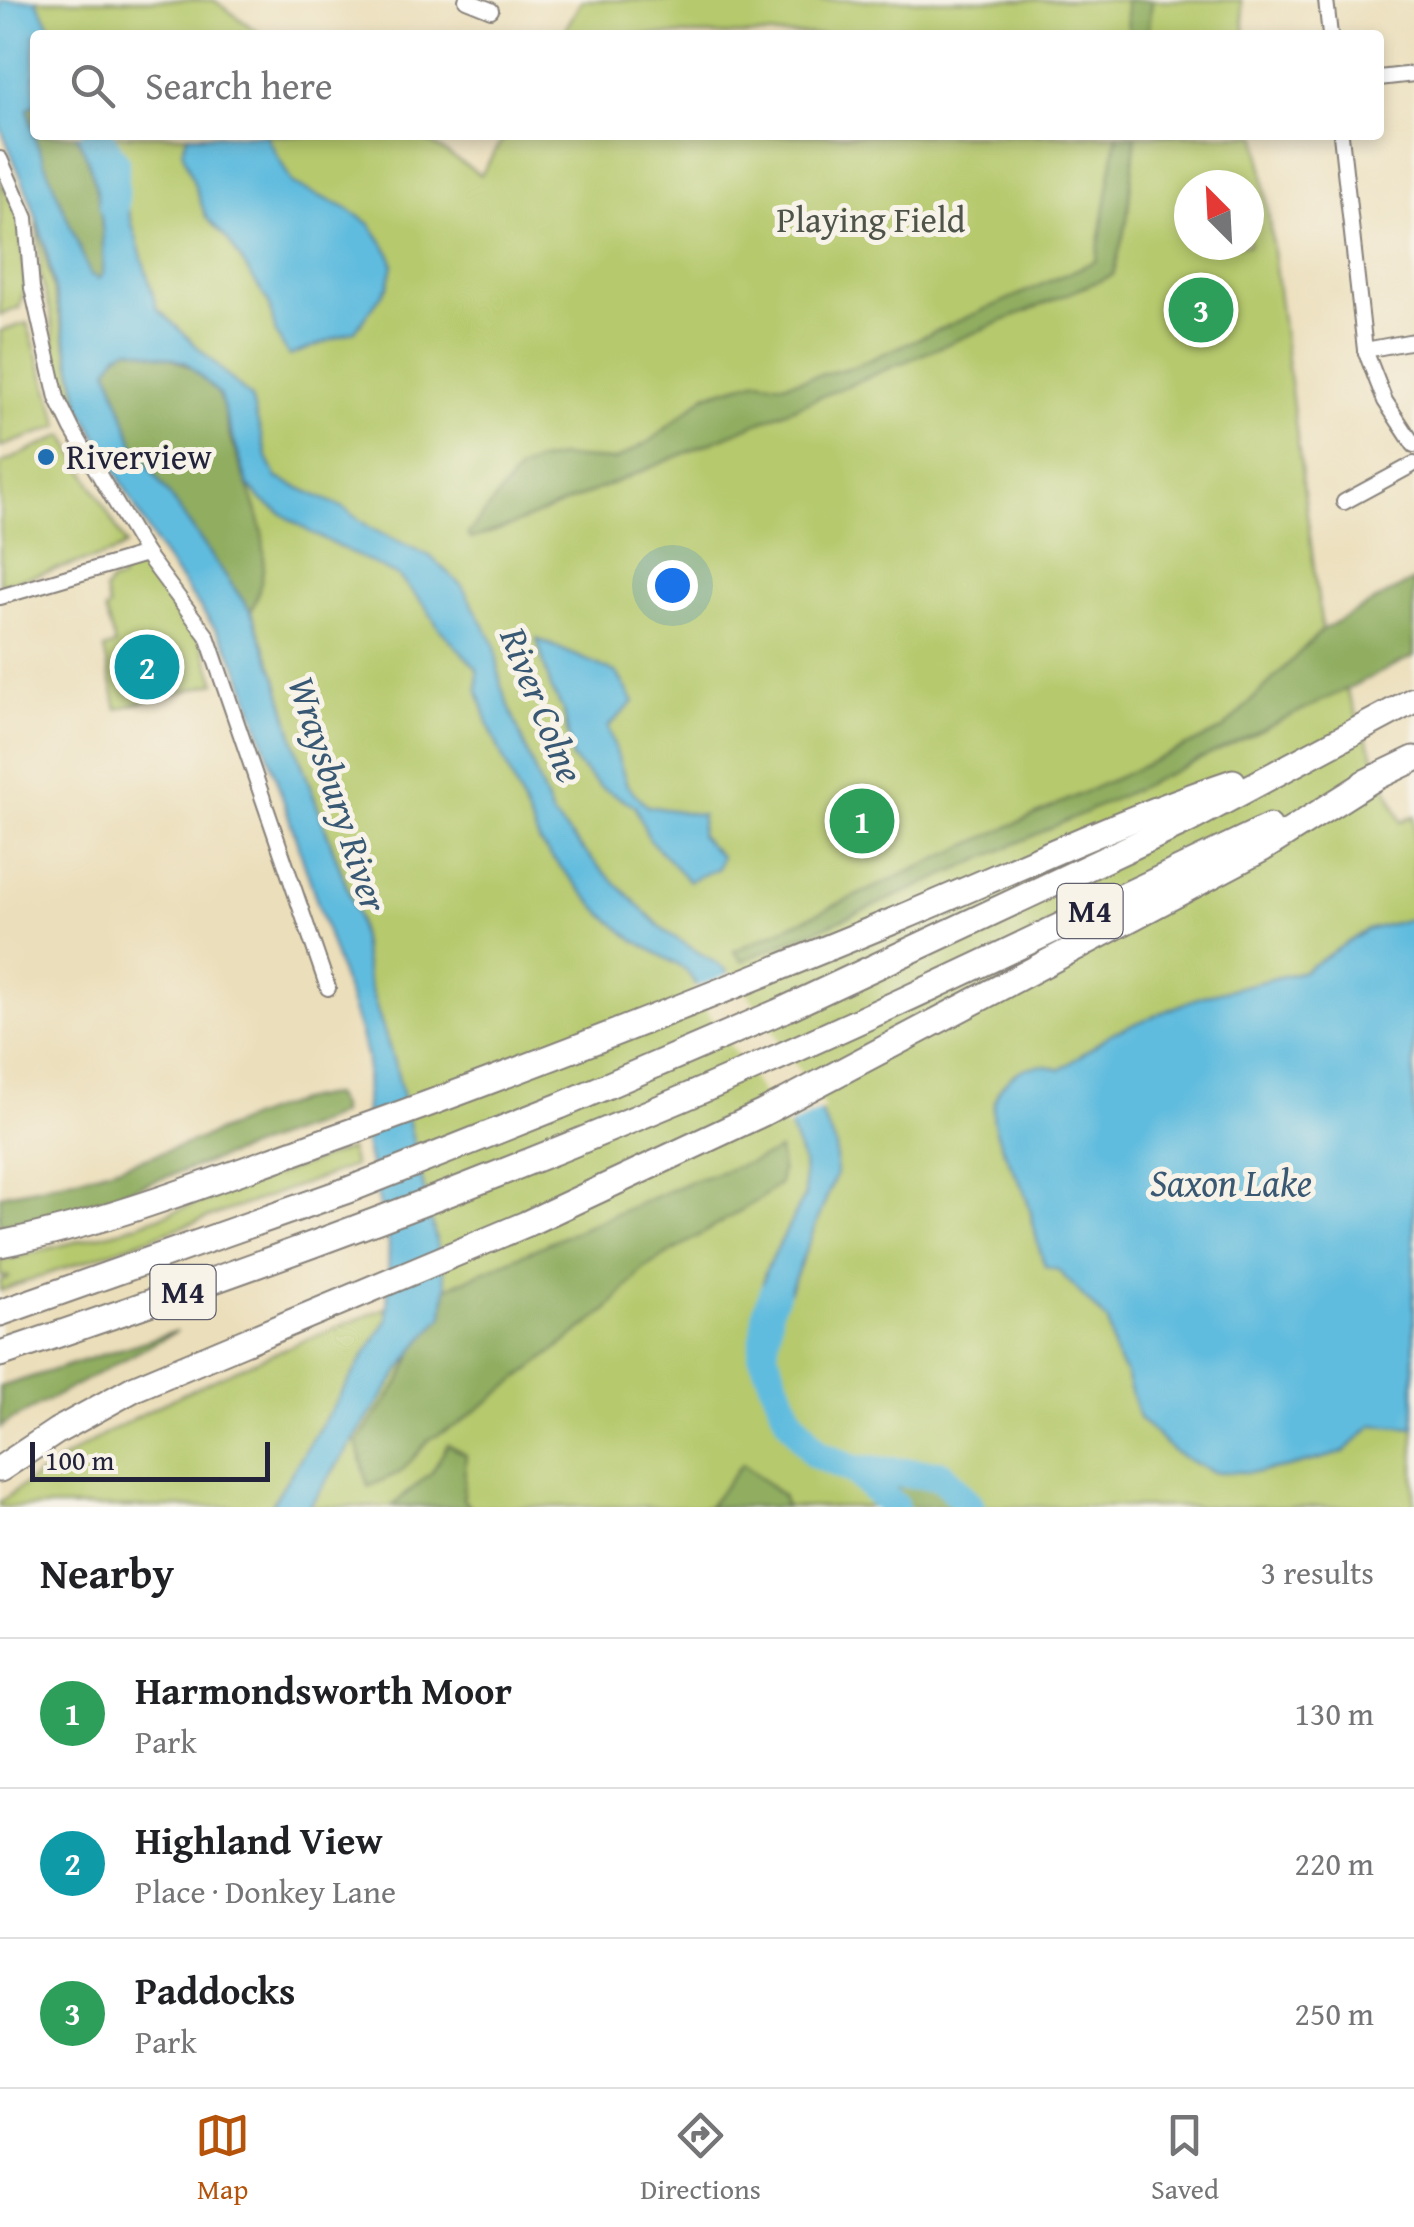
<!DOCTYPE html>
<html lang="en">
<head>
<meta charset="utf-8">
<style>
  body { margin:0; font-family:"Gentium Book Plus",serif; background:#f6f6f6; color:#202124 }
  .compass { position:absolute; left:1174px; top:170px; width:90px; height:90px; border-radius:50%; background:#fff; box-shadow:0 5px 15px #0003; rotate:336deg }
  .scale { position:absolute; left:30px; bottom:25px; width:240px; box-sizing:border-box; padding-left:10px; border:5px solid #22223b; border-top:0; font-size:28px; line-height:35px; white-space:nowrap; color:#22223b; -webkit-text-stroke:8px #f7f3e8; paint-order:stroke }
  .you { position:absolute; left:672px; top:585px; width:35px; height:35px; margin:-25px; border:8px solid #fff; border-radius:50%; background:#1a73e8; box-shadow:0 0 0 15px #1a73e833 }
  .badge { display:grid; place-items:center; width:65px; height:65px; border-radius:50%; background:#b45309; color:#fff; font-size:32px; font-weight:700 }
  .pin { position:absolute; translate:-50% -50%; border:5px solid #fff; box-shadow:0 2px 10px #0006 }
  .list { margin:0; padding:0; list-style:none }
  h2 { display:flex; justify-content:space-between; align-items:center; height:130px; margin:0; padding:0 40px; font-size:42px }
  h2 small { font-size:32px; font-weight:400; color:#757577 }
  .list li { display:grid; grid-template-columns:65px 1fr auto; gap:30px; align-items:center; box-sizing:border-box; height:150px; padding:0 40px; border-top:2px solid #e0e0e0 }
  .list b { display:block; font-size:38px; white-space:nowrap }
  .list p { margin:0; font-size:32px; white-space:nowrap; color:#757577 }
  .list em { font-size:32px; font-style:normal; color:#757577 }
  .icon { flex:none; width:55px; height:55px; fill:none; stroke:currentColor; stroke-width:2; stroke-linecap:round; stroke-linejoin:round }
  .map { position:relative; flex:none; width:1414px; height:1507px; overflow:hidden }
  .search { position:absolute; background:#fff; box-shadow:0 5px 15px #0003; left:30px; right:30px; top:30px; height:110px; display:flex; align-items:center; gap:25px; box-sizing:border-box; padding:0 35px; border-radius:10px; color:#757577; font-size:38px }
  .sheet { height:580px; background:#fff }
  nav { display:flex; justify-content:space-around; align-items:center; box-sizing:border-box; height:140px; border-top:2px solid #e0e0e0; background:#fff; font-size:28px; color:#757577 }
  nav a { display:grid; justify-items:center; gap:5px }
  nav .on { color:#b45309 }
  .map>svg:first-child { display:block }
</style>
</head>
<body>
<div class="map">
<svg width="1414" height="1507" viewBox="0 0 1414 1507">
  <rect width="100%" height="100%" fill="#f7f3e8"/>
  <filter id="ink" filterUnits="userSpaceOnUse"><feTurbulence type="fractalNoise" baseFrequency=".01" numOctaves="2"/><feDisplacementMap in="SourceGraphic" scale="20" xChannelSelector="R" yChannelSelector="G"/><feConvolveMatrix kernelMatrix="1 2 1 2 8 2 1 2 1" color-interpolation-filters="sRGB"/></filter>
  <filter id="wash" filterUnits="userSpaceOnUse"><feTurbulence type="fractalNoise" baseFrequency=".0048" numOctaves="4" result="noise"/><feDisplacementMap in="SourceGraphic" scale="40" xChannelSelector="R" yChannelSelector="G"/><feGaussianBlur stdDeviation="2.25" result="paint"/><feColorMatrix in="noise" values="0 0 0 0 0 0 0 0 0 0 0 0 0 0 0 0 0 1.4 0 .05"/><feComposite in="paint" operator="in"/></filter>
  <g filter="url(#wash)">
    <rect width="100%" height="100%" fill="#ebdeba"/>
    <g fill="#b6c96d" stroke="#6c7654" stroke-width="2.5" fill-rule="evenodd">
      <path d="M36 0H214L262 35H55Z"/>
      <path d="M582 0H1241L1245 35H562Z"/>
      <path d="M97 135H418L481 175 505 135H1258L1322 630 1401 822 1414 816V1507H0V1502C136 1401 291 1346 446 1284L397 1072 367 978 358 917 298 753 277 679 251 612 185 515 132 224 115 162ZM1189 185H1249V245H1189Z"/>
      <path d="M0 178 20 221 25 286 19 308 0 315Z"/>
      <path d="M36 215 81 408 69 398 57 365 51 313 41 278Z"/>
      <path d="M27 323 60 426 0 447V331Z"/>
      <path d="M64 435 126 545 113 553 0 585V464Z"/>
      <path d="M143 564 200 639 216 683 117 709 104 649 115 645 105 610 109 608 105 591 111 582 122 579 120 571Z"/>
      <path d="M349 1149 354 1166 0 1291V1281L10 1277 0 1276V1261L122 1230Z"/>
    </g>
    <g fill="#90ad60" stroke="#59684e" stroke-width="2.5">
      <path d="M1125 0H1152L1148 35H1129Z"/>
      <path d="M35 104V135H76C100 177 105 226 103 274L98 279 90 275 34 137 28 108Z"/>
      <path d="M1117 135H1136L1127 221 1113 275 510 526 471 539 468 534 518 471 535 462 560 457 615 460 652 440 706 395 758 380 783 384 853 367 1096 261Z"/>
      <path d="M130 347C166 357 192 360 217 391 226 404 226 427 232 443 253 505 281 545 251 612L134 445 108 369 118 354Z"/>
      <path d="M1414 580V656C1193 765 970 868 742 961L734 951 1222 730 1322 630Z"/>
      <path d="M333 1095 340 1106V1114L318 1124 54 1216 0 1225V1195C63 1184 126 1166 186 1144 230 1128 287 1098 333 1095Z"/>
      <path d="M779 1150 782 1169 779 1184 760 1199 643 1269 606 1311 459 1424 430 1439 401 1472 368 1487 357 1443 402 1378 415 1348 443 1316 446 1288 689 1182C720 1171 750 1165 779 1150Z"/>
      <path d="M177 1331 6 1423 0 1428V1387Z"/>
      <path d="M448 1444 466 1455 463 1499 470 1507H391L432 1472Z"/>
      <path d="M742 1464 782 1495 786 1507H708Z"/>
      <path d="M911 1483C933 1483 945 1489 959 1507H909L896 1489Z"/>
    </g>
    <g fill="#60bcde" stroke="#416f8c" stroke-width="2.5">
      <path d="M0 0H36L55 35H35V104L28 109 34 137 90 274 98 279 103 274C105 226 100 177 76 135H97L114 163 157 308 251 398 268 460 277 478 342 507 372 529 430 556 462 586 495 645 501 686 552 815 599 867 666 932 725 969 818 1106 836 1146V1174L790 1290 765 1332 757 1311 765 1272 805 1195 803 1162 788 1121 686 970 634 940 602 913 541 845 489 726 478 692 477 669 439 628 426 607 398 576 308 531 263 501 248 485 219 394 185 362 130 348 118 354 108 369 134 445 251 612 277 679 298 753 357 915 367 978 397 1072 446 1284 443 1316 415 1348 309 1507H270L387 1320 389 1245 365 1143 367 1059 361 1034 242 676 226 644 159 550 81 408 45 245 31 201 0 126Z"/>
      <path d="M188 135H266L293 184 346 208 370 224 391 255 393 265 388 286 355 331 289 356 276 334 269 303 228 240 206 217 182 150Z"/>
      <path d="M537 639 617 673 634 702 608 727 627 785 647 806 702 815 700 835 721 857 718 868 689 881 649 839 635 806 599 786 572 759 564 712 551 688Z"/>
      <path d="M1414 918V1428L1373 1425 1343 1453 1288 1467 1260 1472H1213L1196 1464 1174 1452 1139 1418 1126 1375 1114 1352 1108 1322 1058 1270 1045 1266C1036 1244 1034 1221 1027 1199 1015 1162 964 1108 1016 1073 1029 1064 1047 1064 1060 1070L1112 1033 1200 997 1303 971 1367 930Z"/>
    </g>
    <path fill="#ebdeba" d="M733 972 825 1109 786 1128 692 989Z"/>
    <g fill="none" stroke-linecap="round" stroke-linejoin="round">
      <g stroke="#60bcde" stroke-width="30">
        <path d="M97 135 114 162V206"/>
        <path d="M774 1293 768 1308 763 1354 789 1418 816 1454 854 1470 894 1507"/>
        <path d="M854 1470 941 1475 970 1507"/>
      </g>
    </g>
  </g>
  <g filter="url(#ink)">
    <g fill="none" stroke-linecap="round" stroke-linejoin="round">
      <g stroke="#86807a" stroke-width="18">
        <g id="street">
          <path d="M466 0 491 10"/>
          <path d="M1326 0 1330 35"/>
          <path d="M1379 78 1414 74"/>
          <path d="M1341 135 1365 350 1385 401 1414 445"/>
          <path d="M0 159 26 218 32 288 57 398 72 429 146 554 207 636 328 988"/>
          <path d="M1365 350 1414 341"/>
          <path d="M1344 502 1414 464"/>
          <path d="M0 597 146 554"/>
        </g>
      </g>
      <g stroke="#86807a" stroke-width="29">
        <g id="highway">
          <path d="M1364 783 1414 759"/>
          <path d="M0 1244C111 1222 218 1179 325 1141 520 1072 712 996 903 917 1013 871 1120 820 1233 782"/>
          <path d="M0 1313 348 1190 560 1106 783 1010 1189 820 1414 700"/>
          <path d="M0 1354C251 1270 499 1179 742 1073 919 996 1093 910 1269 827"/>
          <path d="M0 1469 57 1431 135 1388 526 1224 763 1113 1262 849 1376 777"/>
        </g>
      </g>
      <use href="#street" stroke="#fff" stroke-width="14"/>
      <use href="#highway" stroke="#fff" stroke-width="25"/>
    </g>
  </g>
  <circle fill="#1f6fb2" stroke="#f7f3e8" stroke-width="4" cx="46" cy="457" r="10"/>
  <g text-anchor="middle" stroke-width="10" stroke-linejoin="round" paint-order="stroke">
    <g fill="#f7f3e8" stroke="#62616f" stroke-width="2.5">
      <rect x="1057.5" y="884" width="65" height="54" rx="8"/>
      <rect x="150.5" y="1265" width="65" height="54" rx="8"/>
    </g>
    <g font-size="32" font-weight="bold" fill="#22223b">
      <text x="1090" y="922">M4</text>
      <text x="183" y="1303">M4</text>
    </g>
    <g font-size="35" fill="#4e544a" stroke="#f7f3e8">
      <text x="871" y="232">Playing Field</text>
    </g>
    <g font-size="35" fill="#22223b" stroke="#f7f3e8" text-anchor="start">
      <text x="66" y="469">Riverview</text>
    </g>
    <g font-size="38" font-style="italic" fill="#385874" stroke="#f7f3e8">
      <text transform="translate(542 705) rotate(68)" y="13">River Colne</text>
      <text transform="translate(338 794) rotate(72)" y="13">Wraysbury River</text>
      <text x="1231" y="1196">Saxon Lake</text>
    </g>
  </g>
</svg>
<svg class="compass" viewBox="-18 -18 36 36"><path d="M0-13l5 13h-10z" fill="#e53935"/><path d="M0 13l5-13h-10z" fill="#757577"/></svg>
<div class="scale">100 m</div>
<div class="you"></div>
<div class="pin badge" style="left:862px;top:821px;background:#2e9e5b">1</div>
<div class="pin badge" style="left:147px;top:667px;background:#0f9aa8">2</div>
<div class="pin badge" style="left:1201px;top:310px;background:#2e9e5b">3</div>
<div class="search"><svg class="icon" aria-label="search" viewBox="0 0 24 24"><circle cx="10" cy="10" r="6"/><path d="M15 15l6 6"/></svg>Search here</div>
</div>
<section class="sheet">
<h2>Nearby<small>3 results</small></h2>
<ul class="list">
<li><span class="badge" style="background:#2e9e5b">1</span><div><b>Harmondsworth Moor</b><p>Park</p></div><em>130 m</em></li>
<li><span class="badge" style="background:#0f9aa8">2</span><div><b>Highland View</b><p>Place · Donkey Lane</p></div><em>220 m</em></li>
<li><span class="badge" style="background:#2e9e5b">3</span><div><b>Paddocks</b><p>Park</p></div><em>250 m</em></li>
</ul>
</section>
<nav>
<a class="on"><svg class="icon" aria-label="map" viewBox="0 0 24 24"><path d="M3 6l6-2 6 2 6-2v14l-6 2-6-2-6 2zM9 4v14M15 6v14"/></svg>Map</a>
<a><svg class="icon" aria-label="directions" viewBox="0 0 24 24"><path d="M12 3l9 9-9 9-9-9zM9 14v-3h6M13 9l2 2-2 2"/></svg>Directions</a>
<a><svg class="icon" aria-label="saved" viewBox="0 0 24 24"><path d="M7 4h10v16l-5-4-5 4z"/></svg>Saved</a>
</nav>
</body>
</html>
